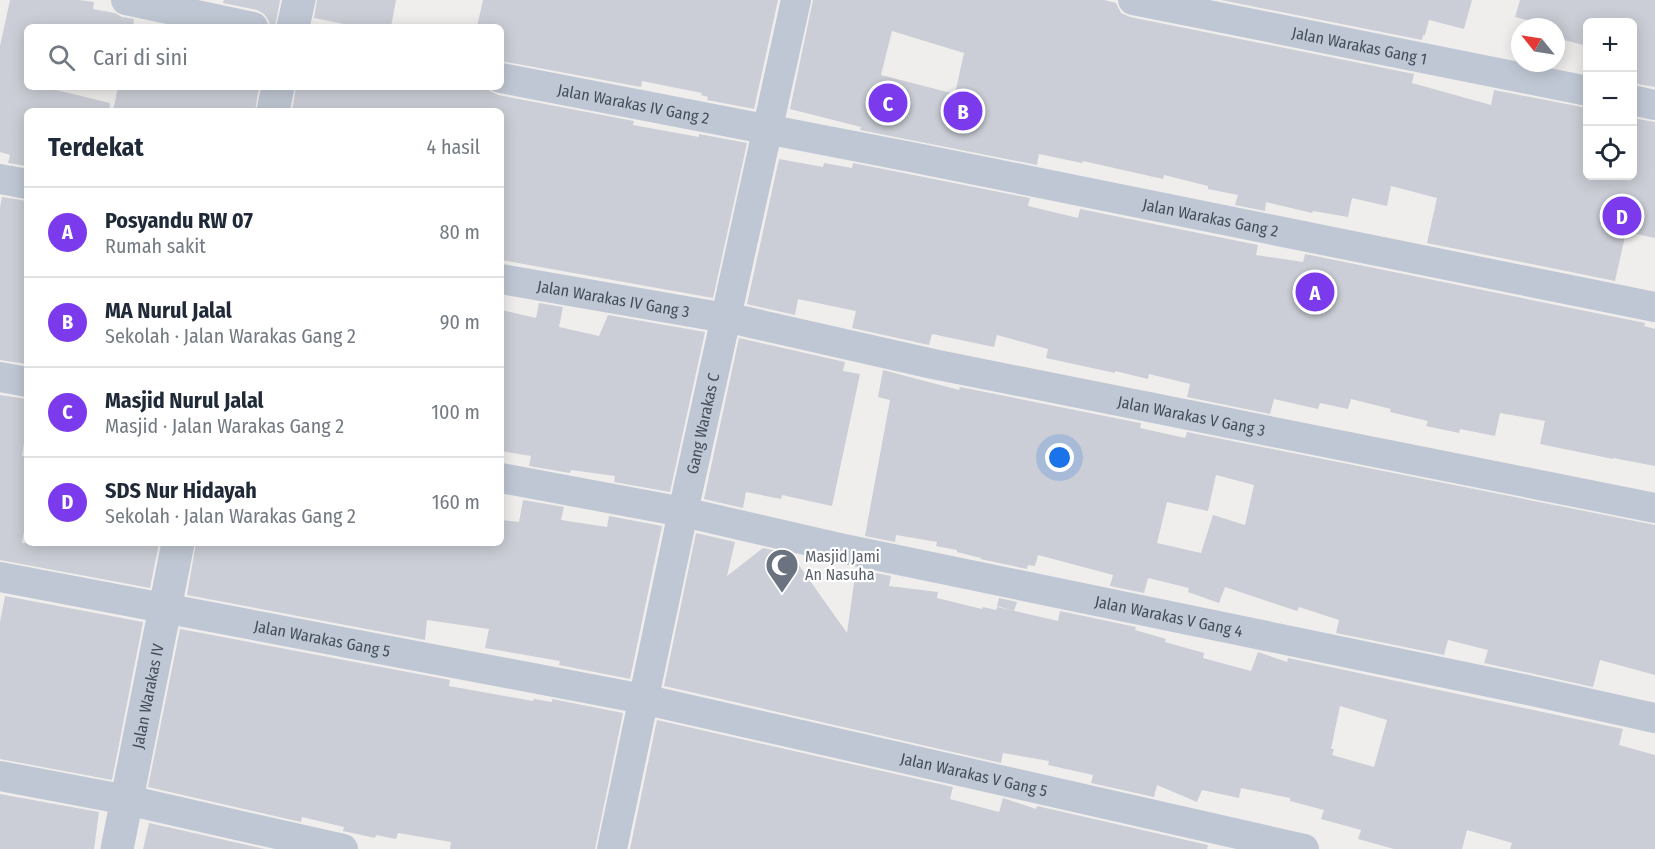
<!DOCTYPE html>
<html lang="id">
<head>
<meta charset="utf-8">
<style>
  body { margin:0; font-family:"Fira Sans Condensed",sans-serif; background:#f6f6f7; color:#1f2937 }
  .controls { position:absolute; right:18px; top:18px; display:grid; overflow:hidden; border-radius:9px; box-shadow:0 3px 15px #0003 }
  .controls button { width:54px; height:54px; display:grid; place-items:center; padding:0; border:0; border-bottom:2px solid #e0e1e3; background:#fff; color:#1f2937; font:30px sans-serif }
  .compass { position:absolute; left:1511px; top:18px; width:54px; height:54px; border-radius:50%; background:#fff; box-shadow:0 3px 15px #0003; rotate:300deg }
  .you { position:absolute; left:1060px; top:458px; width:21px; height:21px; margin:-15px; border:4px solid #fff; border-radius:50%; background:#1a73e8; box-shadow:0 0 0 9px #1a73e833 }
  .badge { display:grid; place-items:center; width:39px; height:39px; border-radius:50%; background:#7c3aed; color:#fff; font-size:20px; font-weight:700 }
  .pin { position:absolute; translate:-50% -50%; border:3px solid #fff; box-shadow:0 2px 6px #0006 }
  .list { margin:0; padding:0; list-style:none }
  h2 { display:flex; justify-content:space-between; align-items:center; height:78px; margin:0; padding:0 24px; font-size:26px }
  h2 small { font-size:20px; font-weight:400; color:#747a83 }
  .list li { display:grid; grid-template-columns:39px 1fr auto; gap:18px; align-items:center; box-sizing:border-box; height:90px; padding:0 24px; border-top:2px solid #e0e1e3 }
  .list b { display:block; font-size:22px; white-space:nowrap }
  .list p { margin:0; font-size:20px; white-space:nowrap; color:#747a83 }
  .list em { font-size:20px; font-style:normal; color:#747a83 }
  .icon { flex:none; width:33px; height:33px; fill:none; stroke:currentColor; stroke-width:2; stroke-linecap:round; stroke-linejoin:round }
  .map { position:relative; flex:none; width:1655px; height:849px; overflow:hidden }
  .search { position:absolute; background:#fff; box-shadow:0 3px 15px #0003; left:24px; top:24px; width:480px; height:66px; display:flex; align-items:center; gap:15px; box-sizing:border-box; padding:0 21px; border-radius:9px; color:#747a83; font-size:22px }
  .panel { position:absolute; background:#fff; box-shadow:0 3px 15px #0003; left:24px; top:108px; width:480px; height:438px; border-radius:9px }
  .map>svg:first-child { display:block }
</style>
</head>
<body>
<div class="map">
<svg width="1655" height="849" viewBox="0 0 1655 849">
  <rect width="100%" height="100%" fill="#f0eded"/>
  <g fill="#cbced6" fill-rule="evenodd">
    <path d="M10 0H79L94 2 93 9 115 13 122 17 134 19 133 27H27V87H44L110 103 109 111H27V166L8 163 10 155 0 152V46Z"/>
    <path d="M224 0H280L275 27H270L269 21 264 14 257 10 223 3Z"/>
    <path d="M317 0H396L391 27H359L314 18Z"/>
    <path d="M483 0H778L754 109 707 100 708 97 701 95 702 93 642 81 641 87 501 61V27H477Z"/>
    <path d="M813 0H1104L1116 3 1121 13 1130 17 1414 74 1412 83 1491 105 1494 90 1587 108V176H1632V118L1655 122V238L1626 232 1615 281 1427 243 1437 198 1391 186 1387 206 1352 198 1348 217 1313 211 1312 213 1266 202 1265 211 1235 205 1238 195 1208 189V186L1164 175 1163 179 1083 161 1082 163 1039 154 1037 165 860 130 861 127 790 109ZM892 31 964 53 955 94 881 75Z"/>
    <path d="M1221 0H1472L1464 29 1429 20 1425 35H1423L1422 40Z"/>
    <path d="M1520 0H1655V87L1632 83V22H1587V46L1556 38V27L1515 17Z"/>
    <path d="M118 87H259L255 111H113Z"/>
    <path d="M296 87H487L490 91 498 95 634 121 633 125 699 137V134L747 143 713 298 501 260V111H292Z"/>
    <path d="M779 159 823 167 824 163 852 168 853 163 1030 198 1028 206 1078 218 1080 209 1258 245 1256 255 1303 262 1305 254 1645 323 1644 326 1655 329V466L1613 458V459L1540 444 1545 421 1500 413 1495 436 1460 429 1459 433 1426 426 1428 421 1390 412 1391 409 1351 399 1348 409 1320 403 1318 409 1274 399 1270 414 1187 397 1190 384 1149 374 1148 379 1115 371V373L1046 358 1048 349 997 335 994 347 932 334 929 345 852 328 856 311 798 299 795 315 747 304Z"/>
    <path d="M2 197 27 201V364L0 360V208Z"/>
    <path d="M539 303 563 307 559 327 599 336 608 315 705 332 670 492 614 482 615 476 571 470 570 473 529 466 531 456 501 451V310L536 318Z"/>
    <path d="M739 338 845 362 843 371 860 374 832 506 782 495 781 499 746 492 743 508 704 499Z"/>
    <path d="M883 370 959 390 960 387 1135 422 1141 423 1140 428 1185 438 1187 432 1655 525V675L1600 660 1593 687 1484 663 1488 650 1448 640 1444 655 1336 633 1339 620 1299 607 1297 611 1225 587 1219 603 1188 592 1189 588 1148 578 1144 593 1110 586 1113 575 1038 555 1035 566 1028 565 1027 569 980 559 981 558 957 552V550L936 546 937 542 896 535 895 542 865 536 890 400 878 397ZM1216 475 1254 485 1245 525 1213 515 1201 553 1157 543 1167 502 1208 511Z"/>
    <path d="M0 395 27 399V424L22 456 27 457V514L22 543H159L150 588 0 560Z"/>
    <path d="M523 500 564 507 561 520 607 527 609 516 662 526 630 679 559 665 560 661 485 648 489 629 427 620 425 640 187 595 196 543H321L361 546V543H501V520L519 522Z"/>
    <path d="M696 533 735 542 727 576 763 548 791 554 847 633 856 569 891 576 889 586 938 592 937 598 982 609 983 607 996 610 997 607 1058 621 1060 611 1136 627 1135 630 1166 639 1165 642 1204 653 1203 658 1251 671 1258 652 1287 662 1288 658 1623 729 1619 745 1655 755V849H1510L1512 843 1467 830 1462 849H1394L1358 839 1361 830 1321 819 1324 810 1290 801V798L1241 788 1239 798 1202 790 1197 802 1157 785 1154 797 1091 783 1093 775 1048 765 1049 761 1003 753 1001 763 664 686ZM1340 706 1387 720 1374 767 1332 755 1334 749H1331Z"/>
    <path d="M5 596 143 622 112 780 0 759V622Z"/>
    <path d="M999 598 1017 602 1014 611 997 606Z"/>
    <path d="M180 629 450 680 449 686 533 701 534 699 552 702V699L623 713 595 849H450L451 842 398 833 396 839 376 835 375 838 343 831 344 827 302 817 301 822 148 787Z"/>
    <path d="M657 720 953 787 950 799 999 812 1003 798 1036 809 1037 806 1208 845 1207 849H630Z"/>
    <path d="M0 794 99 812 94 849H0Z"/>
    <path d="M149 823 265 849H143Z"/>
  </g>
  <g fill="none" stroke-linecap="round" stroke-linejoin="round">
    <g stroke="#bfc7d4" stroke-width="30">
      <path d="M126 0 253 27"/>
      <path id="s1" d="M1133 0 1588 91"/>
      <path id="s2" d="M501 78 916 158 1655 307"/>
      <path d="M1632 100 1655 105"/>
      <path d="M0 179 27 184"/>
      <path id="s3" d="M501 279 743 321 933 364 1655 508"/>
      <path d="M0 377 27 382"/>
      <path id="s4" d="M501 478 683 512 840 548 1523 689 1655 718"/>
      <path id="s5" d="M0 577 638 698 1304 849"/>
      <path d="M0 776 127 800 343 849"/>
      <path id="s6" d="M612 849 683 512 796 0"/>
    </g>
    <g stroke="#bfc7d4" stroke-width="33">
      <path d="M293 27 299 0"/>
      <path d="M273 111 278 87"/>
      <path id="s7" d="M117 849 178 543"/>
    </g>
  </g>
  <defs>
    <g id="mosque-pin" transform="scale(1.725)"><path d="M0 17L-7.5 6A9.5 9.5 0 1 1 7.5 6Z" fill="#6b7280" stroke="#fff"/><path d="M3.5-4.9A6 6 0 1 0 3.5 4.9A5 5 0 1 1 3.5-4.9Z" fill="#fff"/></g>
  </defs>
  <g fill-rule="evenodd">
    <use href="#mosque-pin" x="782" y="565"/>
  </g>
  <g text-anchor="middle" stroke-width="4.5" stroke-linejoin="round" paint-order="stroke">
    <g font-size="16" fill="#434e5c" stroke="#fff">
      <text dy="6" stroke="none"><textPath href="#s1" startOffset="231">Jalan Warakas Gang 1</textPath></text>
      <text dy="6" stroke="none"><textPath href="#s2" startOffset="135">Jalan Warakas IV Gang 2</textPath></text>
      <text dy="6" stroke="none"><textPath href="#s2" startOffset="723">Jalan Warakas Gang 2</textPath></text>
      <text dy="6" stroke="none"><textPath href="#s3" startOffset="114">Jalan Warakas IV Gang 3</textPath></text>
      <text dy="6" stroke="none"><textPath href="#s3" startOffset="704">Jalan Warakas V Gang 3</textPath></text>
      <text dy="6" stroke="none"><textPath href="#s6" startOffset="435">Gang Warakas C</textPath></text>
      <text dy="6" stroke="none"><textPath href="#s4" startOffset="682">Jalan Warakas V Gang 4</textPath></text>
      <text dy="6" stroke="none"><textPath href="#s5" startOffset="328">Jalan Warakas Gang 5</textPath></text>
      <text dy="6" stroke="none"><textPath href="#s7" startOffset="156">Jalan Warakas IV</textPath></text>
      <text dy="6" stroke="none"><textPath href="#s5" startOffset="994">Jalan Warakas V Gang 5</textPath></text>
    </g>
    <g font-size="16" fill="#5b616d" stroke="#fff" text-anchor="start">
      <text x="805" y="562">Masjid Jami<tspan x="805" dy="18">An Nasuha</tspan></text>
    </g>
  </g>
</svg>
<div class="controls">
<button>+</button>
<button>−</button>
<button><svg class="icon" aria-label="locate" viewBox="0 0 24 24"><circle cx="12" cy="12" r="6"/><path d="M12 2v4M12 18v4M2 12h4M18 12h4"/></svg></button>
</div>
<svg class="compass" viewBox="-18 -18 36 36"><path d="M0-13l5 13h-10z" fill="#e53935"/><path d="M0 13l5-13h-10z" fill="#747a83"/></svg>
<div class="you"></div>
<div class="pin badge" style="left:1315px;top:292px">A</div>
<div class="pin badge" style="left:963px;top:111px">B</div>
<div class="pin badge" style="left:888px;top:103px">C</div>
<div class="pin badge" style="left:1622px;top:216px">D</div>
<div class="search"><svg class="icon" aria-label="search" viewBox="0 0 24 24"><circle cx="10" cy="10" r="6"/><path d="M15 15l6 6"/></svg>Cari di sini</div>
<section class="panel">
<h2>Terdekat<small>4 hasil</small></h2>
<ul class="list">
<li><span class="badge">A</span><div><b>Posyandu RW 07</b><p>Rumah sakit</p></div><em>80 m</em></li>
<li><span class="badge">B</span><div><b>MA Nurul Jalal</b><p>Sekolah · Jalan Warakas Gang 2</p></div><em>90 m</em></li>
<li><span class="badge">C</span><div><b>Masjid Nurul Jalal</b><p>Masjid · Jalan Warakas Gang 2</p></div><em>100 m</em></li>
<li><span class="badge">D</span><div><b>SDS Nur Hidayah</b><p>Sekolah · Jalan Warakas Gang 2</p></div><em>160 m</em></li>
</ul>
</section>
</div>
</body>
</html>
